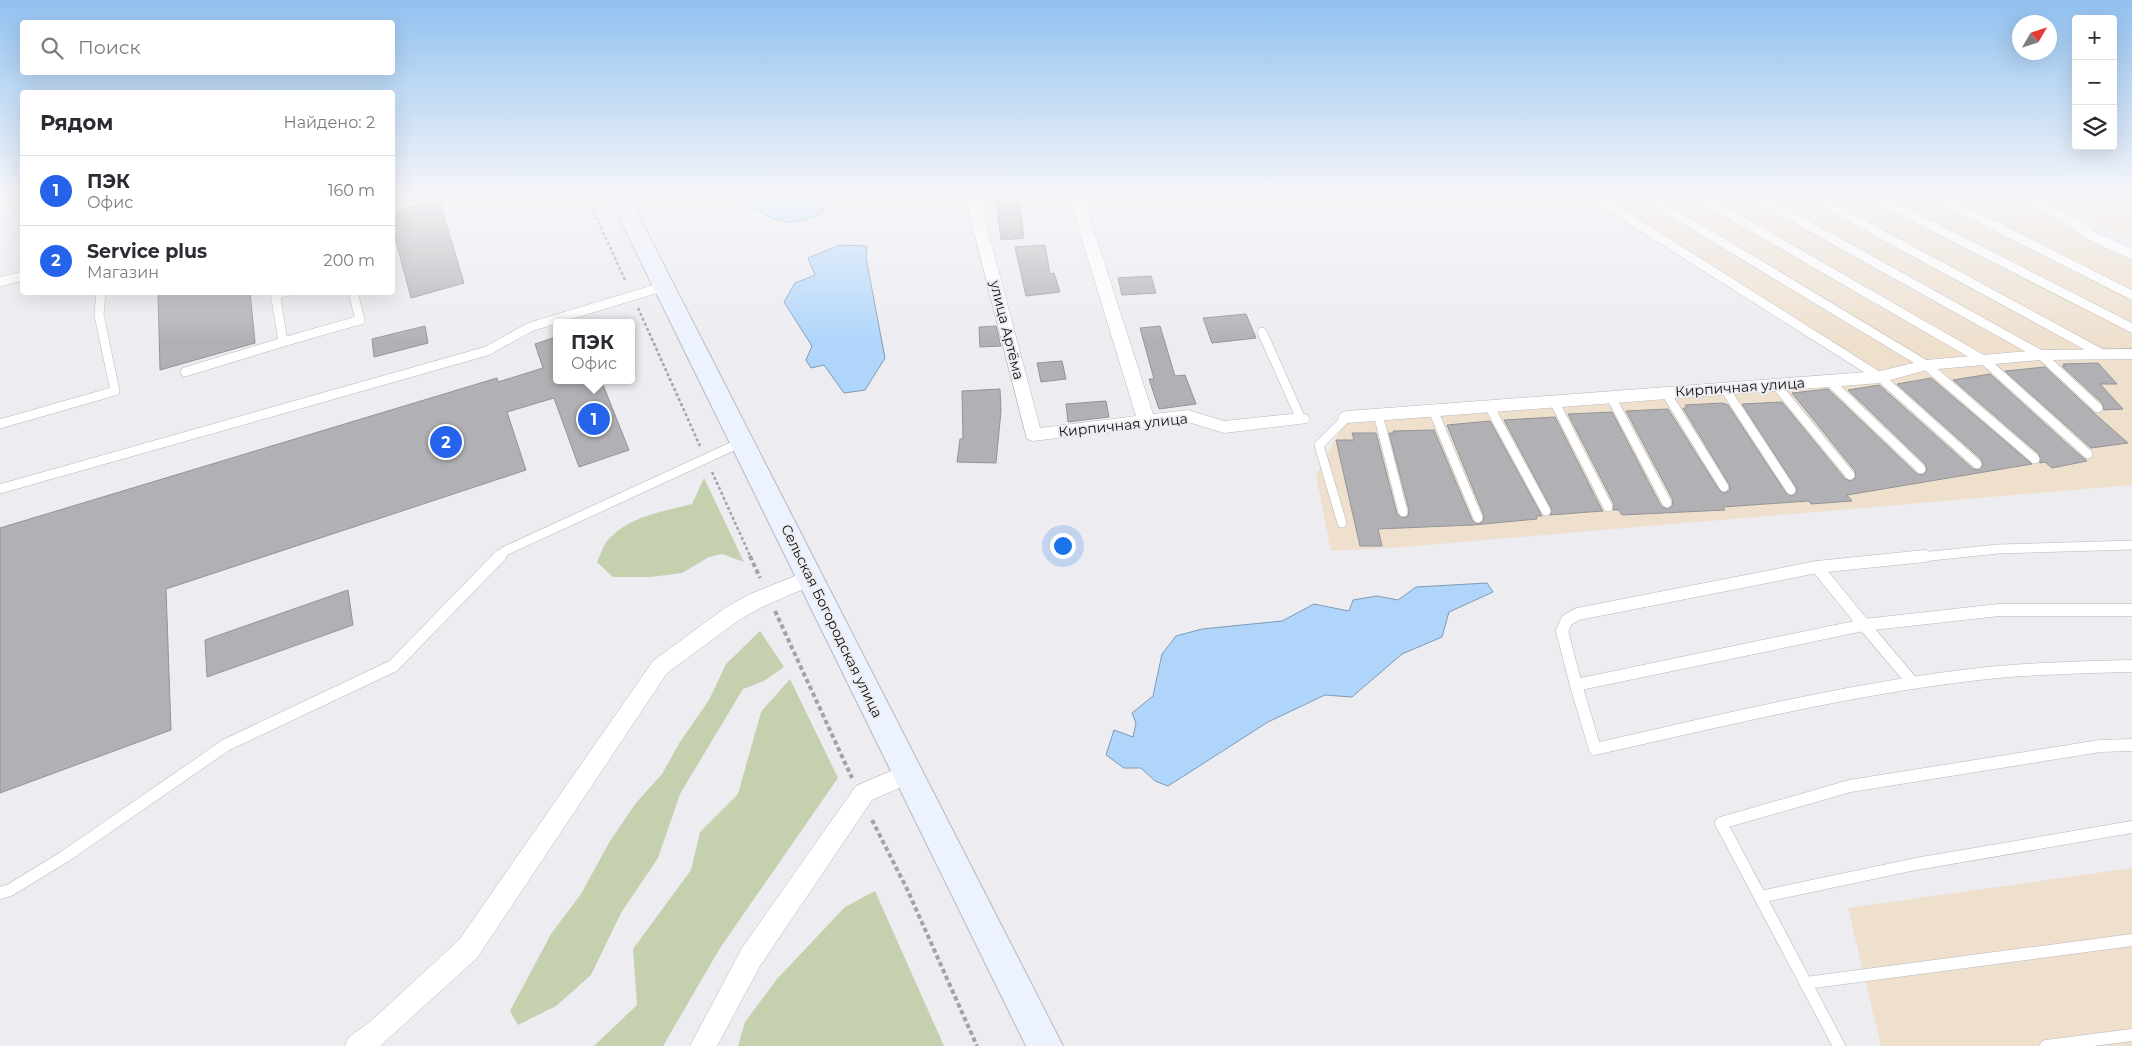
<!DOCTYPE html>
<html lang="ru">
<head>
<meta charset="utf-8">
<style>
  body { margin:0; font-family:Montserrat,sans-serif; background:#f7f7f7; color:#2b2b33 }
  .controls { position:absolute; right:15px; top:15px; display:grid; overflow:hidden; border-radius:5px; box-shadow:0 5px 20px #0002 }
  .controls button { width:45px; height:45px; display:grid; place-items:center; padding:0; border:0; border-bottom:1px solid #e1e1e2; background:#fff; color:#2b2b33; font:25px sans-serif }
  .compass { position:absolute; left:2012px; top:15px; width:45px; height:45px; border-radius:50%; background:#fff; box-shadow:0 5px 20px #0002; rotate:51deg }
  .you { position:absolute; left:1062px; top:545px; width:18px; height:18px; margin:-12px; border:4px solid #fff; border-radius:50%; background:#1a73e8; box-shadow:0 0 0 8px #1a73e833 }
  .badge { display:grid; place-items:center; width:32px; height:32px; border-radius:50%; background:#2563eb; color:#fff; font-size:16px; font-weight:700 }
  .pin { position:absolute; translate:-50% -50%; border:2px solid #fff; box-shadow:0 1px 5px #0006 }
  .popup { position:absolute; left:553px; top:319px; width:82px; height:65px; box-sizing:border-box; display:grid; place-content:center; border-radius:5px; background:#fff; filter:drop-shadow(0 1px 4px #0005); font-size:16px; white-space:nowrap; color:#7c7c81 }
  .popup b { font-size:19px; color:#2b2b33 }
  .popup::after { content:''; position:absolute; left:50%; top:100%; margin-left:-10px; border:10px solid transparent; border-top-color:#fff }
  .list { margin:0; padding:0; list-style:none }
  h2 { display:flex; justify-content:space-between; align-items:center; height:65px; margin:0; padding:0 20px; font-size:21px }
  h2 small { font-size:16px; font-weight:400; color:#7c7c81 }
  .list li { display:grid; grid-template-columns:32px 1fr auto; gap:15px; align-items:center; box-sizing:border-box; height:70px; padding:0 20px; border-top:1px solid #e1e1e2 }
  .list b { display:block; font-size:19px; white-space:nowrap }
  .list p { margin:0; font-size:16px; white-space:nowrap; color:#7c7c81 }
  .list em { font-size:16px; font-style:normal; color:#7c7c81 }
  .icon { flex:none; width:28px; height:28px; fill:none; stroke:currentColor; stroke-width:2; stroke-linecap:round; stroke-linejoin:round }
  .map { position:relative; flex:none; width:2132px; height:1046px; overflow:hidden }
  .search { position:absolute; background:#fff; box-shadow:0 5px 20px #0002; left:20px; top:20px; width:375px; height:55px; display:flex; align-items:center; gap:12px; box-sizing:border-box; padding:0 18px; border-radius:5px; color:#7c7c81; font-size:19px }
  .panel { position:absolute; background:#fff; box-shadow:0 5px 20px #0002; left:20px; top:90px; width:375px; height:205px; border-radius:5px }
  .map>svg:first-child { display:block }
</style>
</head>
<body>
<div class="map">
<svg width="2132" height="1046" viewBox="0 0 2132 1046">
  <rect width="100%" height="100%" fill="#ececf1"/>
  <g fill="#efe0ce">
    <path d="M1598 197H2012L2044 212 2055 222 2132 260V485L1404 547 1331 551 1316 475 1347 417 1879 377Z"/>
    <path d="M2042 197H2132V240Z"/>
    <path d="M2132 868V1046H1881L1848 908Z"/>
  </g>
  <g fill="#c5d1ae">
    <path d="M704 478 744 562 722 554 709 557 682 573 651 577H613L597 562C600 556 603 546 607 541 629 516 662 512 692 504Z"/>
    <path d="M760 631 784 667 764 681 743 689 680 794 658 858 621 913 591 975 556 1006 518 1025 510 1011 551 934 581 894 610 841 636 803 662 774 680 742 709 700 726 664Z"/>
    <path d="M790 679 838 778 720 948 663 1046H594L637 1005 633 949 691 870 700 832 738 794 761 712Z"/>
    <path d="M875 891 944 1046H738L745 1022 777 979 845 907Z"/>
  </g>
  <g fill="#afd5fb" stroke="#7f9ab5">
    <path d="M744 197H827L822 214C813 217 804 220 795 222 780 225 751 210 744 197Z"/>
    <path d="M840 245 867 246 866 258 885 358 865 390 844 393 824 365 811 368 806 360 812 346 784 302 795 283 815 275 808 258Z"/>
    <path d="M1487 583 1493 592 1449 612 1442 637 1402 654 1352 697 1325 695 1268 722 1168 786 1155 781 1141 768H1124L1106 755 1114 730 1133 737 1136 723 1132 713 1153 696 1162 654 1176 636 1202 629 1282 621 1314 604 1349 611 1353 600 1377 596 1398 600 1416 587Z"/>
  </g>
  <g fill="#b1b1b5" stroke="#949498">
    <path d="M1019 197 1024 238 1001 240 996 200Z"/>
    <path d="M439 200 464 283 411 298 392 226V212Z"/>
    <path d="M1045 245 1050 274 1054 273 1060 292 1026 296 1015 247Z"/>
    <path d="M1151 276 1156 293 1122 295 1118 278Z"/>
    <path d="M158 292H250L255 343 160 370Z"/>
    <path d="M1246 314 1256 338 1212 343 1203 318Z"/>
    <path d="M425 326 428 343 374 357 372 339Z"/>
    <path d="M996 326 1001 346 980 347 979 327Z"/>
    <path d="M1160 326 1175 376 1185 375 1196 404 1159 409 1149 379H1154L1140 328Z"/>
    <path d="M556 337V380H601L629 450 579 467 554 398 507 412 526 470 166 589 171 730 0 793V528L497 378 498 382 543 368 535 344Z"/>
    <path d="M1062 361 1066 379 1041 382 1037 363Z"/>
    <path d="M2098 363 2117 384H2100L2123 409 2104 410 2102 403 2062 366H2065L2063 364Z"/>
    <path d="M2045 367 2094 413 2128 443 2091 448 2005 371Z"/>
    <path d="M1990 374 2075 451 2087 461 2052 468 2045 462 2040 463 2039 454 1953 380Z"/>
    <path d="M1931 378 2032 464 1847 495 1852 501 1811 504 1809 501 1723 507 1725 510 1622 515 1619 510H1613L1614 504 1568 414 1612 412 1661 506 1667 509 1672 506 1673 500 1626 411 1668 409 1719 490 1725 493 1730 490 1729 484 1683 408H1687L1685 405 1723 403 1728 405 1786 493 1792 496 1797 492 1796 487 1742 404 1782 402 1845 479 1851 481 1856 477 1855 471 1792 393 1828 389 1917 474 1923 475 1927 470 1925 464 1848 390 1879 385 1973 469 1979 470 1983 465 1981 459 1897 384Z"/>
    <path d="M1000 389 1001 411 996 463 957 462 960 439H963L962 391Z"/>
    <path d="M1106 401 1109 417 1068 422 1066 404Z"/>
    <path d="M1555 417 1602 510 1603 511 1550 515 1551 508 1504 420Z"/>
    <path d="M1490 421 1542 516H1536L1537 519 1473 525 1378 529 1382 546H1360L1336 440H1354L1352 433H1376L1397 514 1404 518 1408 516 1409 510 1389 433H1394L1393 431 1434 430 1472 520 1478 524 1483 521 1484 516 1447 425Z"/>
    <path d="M348 590 353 625 207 677 205 640Z"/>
  </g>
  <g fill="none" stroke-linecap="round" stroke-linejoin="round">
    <g stroke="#b8b8bc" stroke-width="10">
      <g id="lane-far1">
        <path d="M1595 197 1880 377 1977 464"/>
        <path d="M1647 197 1926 365 2035 459"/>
        <path d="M1700 197 1985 361 2088 454"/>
        <path d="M1757 197 2041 355 2098 408"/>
        <path d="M1813 197 2104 355"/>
        <path d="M1875 197 2132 328"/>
        <path d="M1937 197 2132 295"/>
        <path d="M0 282 22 276"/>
        <path d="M275 292 283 342 360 320 353 292"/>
        <path d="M275 295 285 292"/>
        <path d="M1262 332 1301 419"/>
        <path d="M185 372 283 342"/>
        <path d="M1829 381 1921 469"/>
        <path d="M1776 385 1850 475"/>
        <path d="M1725 389 1791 490"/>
        <path d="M1666 393 1724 487"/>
        <path d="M1611 397 1667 503"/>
        <path d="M1554 401 1608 507"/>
        <path d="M1489 406 1546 511"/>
        <path d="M1433 410 1478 518"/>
        <path d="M1378 414 1403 512"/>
        <path d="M0 424 115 391 99 315 101 292"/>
        <path d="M0 489 487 351 530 327 665 286"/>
        <path d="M1342 523 1319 445 1347 417"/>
        <path d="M499 558 505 551 742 442"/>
        <path d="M1912 558 1998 549 2132 545"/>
      </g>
    </g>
    <g stroke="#b8b8bc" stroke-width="13">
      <g id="lane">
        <path d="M1817 567 1925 556"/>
        <path d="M1817 567 1864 625 1576 685 1562 631 1567 620 1578 614Z"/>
        <path d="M1913 683 1864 625 1999 610H2132"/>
        <path d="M1576 685 1595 749C1725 720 1856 687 1988 673 2036 668 2084 667 2132 666"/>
        <path d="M0 893 10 890 64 857 226 745 393 666 500 556"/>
        <path d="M1760 897 1916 864 2132 827"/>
        <path d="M1806 983 2132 940"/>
        <path d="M1839 1046 1721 823 1850 786 2100 746 2132 745"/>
        <path d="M2046 1046 2132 1035"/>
      </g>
    </g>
    <g stroke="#b8b8bc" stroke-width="1">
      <g id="street">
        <path d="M965 197H979L1040 428 1136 416 1069 197H1083L1153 414 1188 410 1224 421 1301 413 1307 415 1310 419 1307 423 1224 433 1188 422 1033 441 1027 439Z"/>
        <path d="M2015 197H2033L2080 219 2091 230 2132 249V260L2081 236 2070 225Z"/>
        <path d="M2132 349V359L2041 360 1926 370 1880 383 1347 423 1341 421 1338 417 1341 413 1347 411 1880 371 1926 360 2041 350Z"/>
        <path d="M810 570 817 573 820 578 817 583 762 607 739 620 667 673 477 958 380 1046H345L349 1037 370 1022 459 940 653 661 725 608 748 595Z"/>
        <path d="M907 764 915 767 918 774 915 781 872 800 760 966 717 1046H690L742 948 856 786Z"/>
      </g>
    </g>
    <g stroke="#b8b8bc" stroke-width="2">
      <path id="secondary" d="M609 197H629L1063 1046H1026Z"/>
    </g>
    <g stroke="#a3a3a7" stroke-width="2.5" stroke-dasharray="3 2.5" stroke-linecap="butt">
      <path d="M587 197 626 282"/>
      <path d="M638 308 700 446"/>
      <path d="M712 472 751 558"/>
    </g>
    <g stroke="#a3a3a7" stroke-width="4" stroke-dasharray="4.5 3" stroke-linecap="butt">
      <path d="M750 556 760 578"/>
      <path d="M775 611 852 778"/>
      <path d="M872 820 907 889 977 1046"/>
    </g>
    <use href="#lane-far1" stroke="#fff" stroke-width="9"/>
    <use href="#lane" stroke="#fff" stroke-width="12"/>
    <use href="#street" fill="#fff" fill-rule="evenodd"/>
    <use href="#secondary" fill="#ecf2fe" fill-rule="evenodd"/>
  </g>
  <linearGradient id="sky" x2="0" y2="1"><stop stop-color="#91c1f0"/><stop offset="0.57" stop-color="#f6f6f9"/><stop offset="1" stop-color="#f6f6f9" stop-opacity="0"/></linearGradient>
  <rect width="2132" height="343" fill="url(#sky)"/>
  <g text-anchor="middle" stroke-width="4" stroke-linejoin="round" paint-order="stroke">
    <g font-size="14" fill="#101012" stroke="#ececf1">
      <text transform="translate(1007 330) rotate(76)" y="5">улица Артёма</text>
      <text transform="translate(1740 387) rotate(-4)" y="5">Кирпичная улица</text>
      <text transform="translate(1123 425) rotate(-6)" y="5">Кирпичная улица</text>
      <text transform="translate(832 621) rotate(64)" y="5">Сельская Богородская улица</text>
    </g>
  </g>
</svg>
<div class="controls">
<button>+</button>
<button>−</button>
<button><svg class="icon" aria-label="layers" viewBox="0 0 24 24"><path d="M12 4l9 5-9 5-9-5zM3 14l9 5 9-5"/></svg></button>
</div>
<svg class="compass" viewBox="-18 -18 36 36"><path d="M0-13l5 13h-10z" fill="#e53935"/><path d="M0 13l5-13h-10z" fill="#7c7c81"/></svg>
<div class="you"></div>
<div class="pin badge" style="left:594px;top:419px">1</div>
<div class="popup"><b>ПЭК</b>Офис</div>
<div class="pin badge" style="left:446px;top:442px">2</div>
<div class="search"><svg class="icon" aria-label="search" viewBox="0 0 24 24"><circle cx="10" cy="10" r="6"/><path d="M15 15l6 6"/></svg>Поиск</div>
<section class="panel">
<h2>Рядом<small>Найдено: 2</small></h2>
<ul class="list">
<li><span class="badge">1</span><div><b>ПЭК</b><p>Офис</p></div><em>160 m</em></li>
<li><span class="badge">2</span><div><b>Service plus</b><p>Магазин</p></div><em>200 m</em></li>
</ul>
</section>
</div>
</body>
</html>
